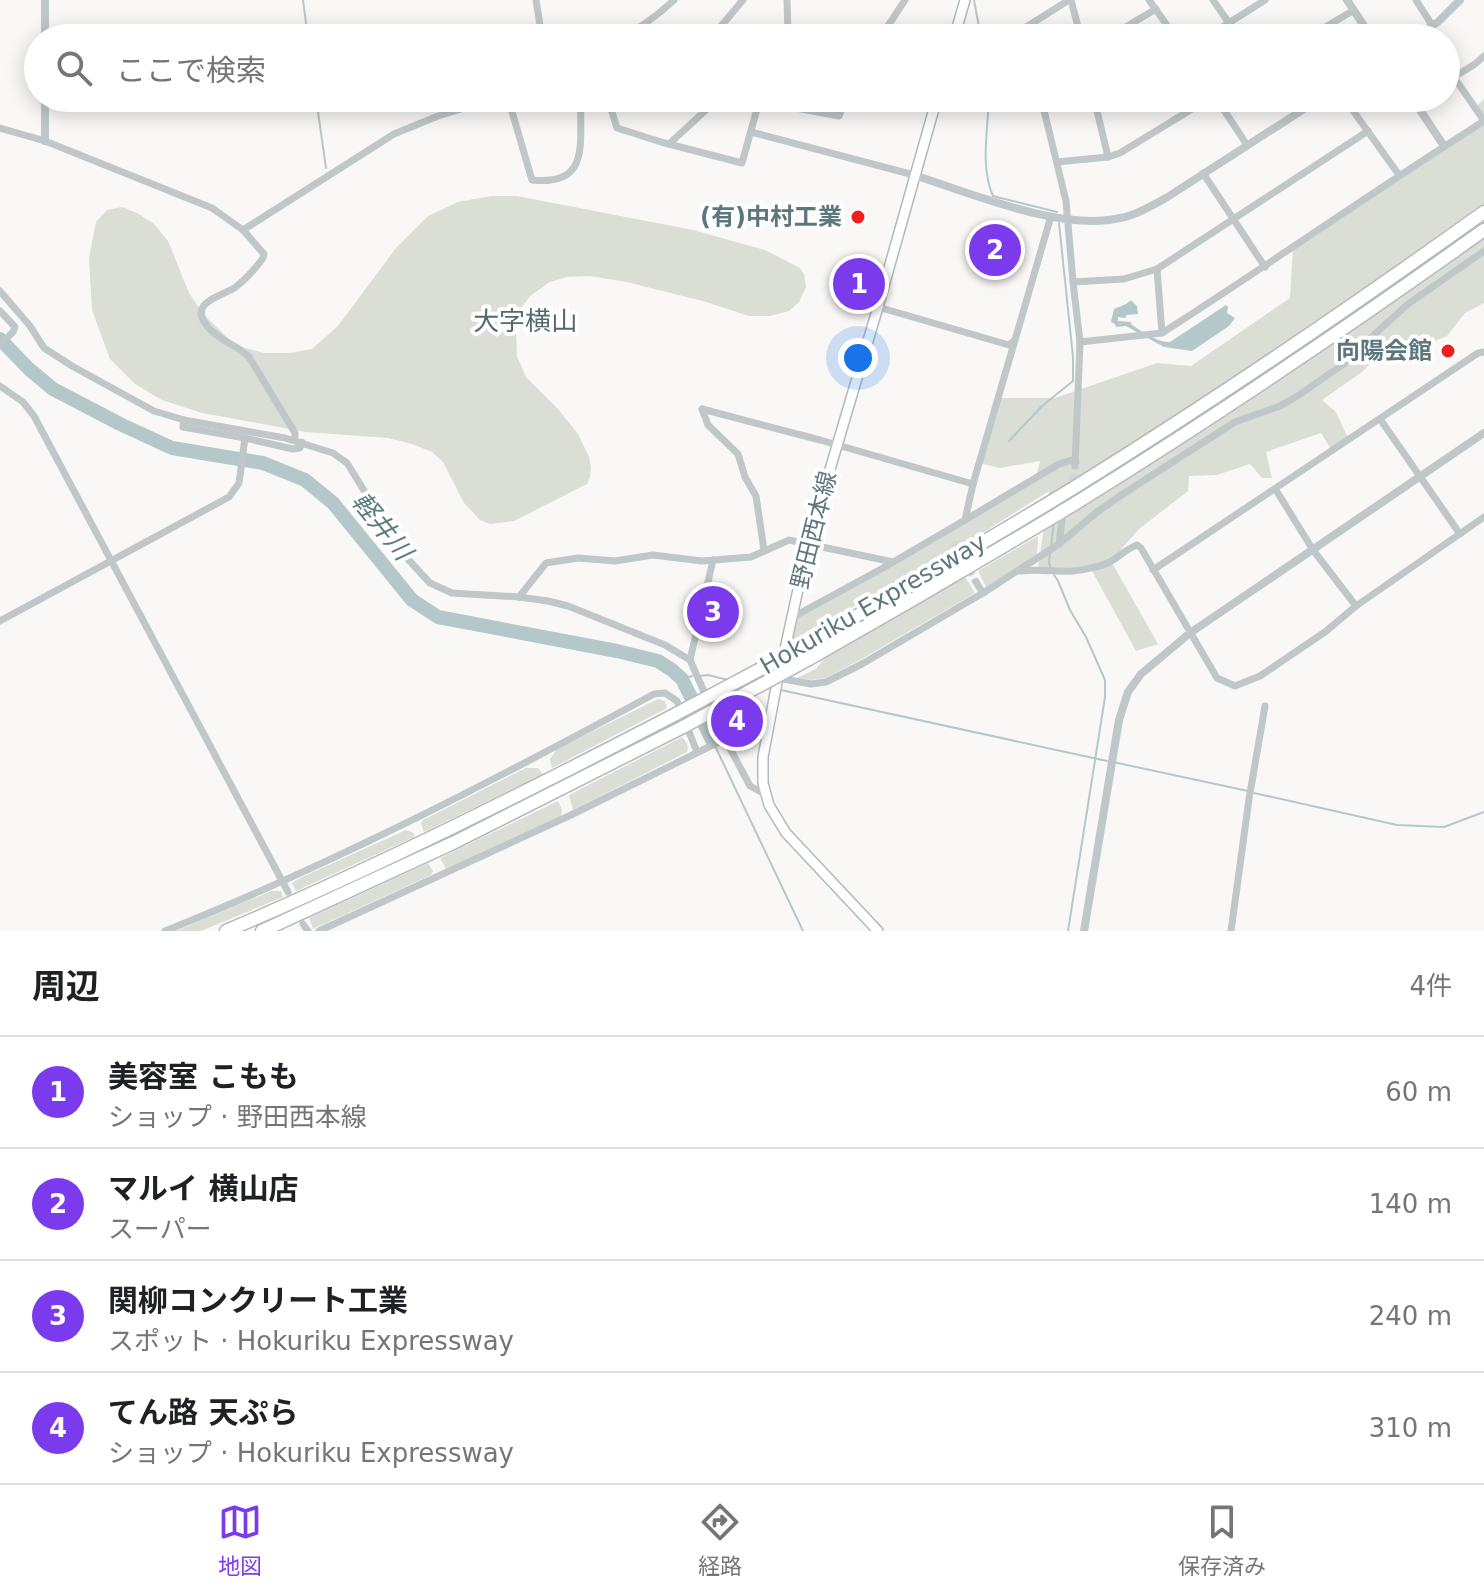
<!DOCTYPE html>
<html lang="ja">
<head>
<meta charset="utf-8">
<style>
  body { margin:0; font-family:"DejaVu Sans","Noto Sans JP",sans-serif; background:#f6f6f6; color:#202124 }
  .you { position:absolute; left:858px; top:358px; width:28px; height:28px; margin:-20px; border:6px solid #fff; border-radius:50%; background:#1a73e8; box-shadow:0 0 0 12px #1a73e833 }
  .badge { display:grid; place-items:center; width:52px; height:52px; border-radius:50%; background:#7c3aed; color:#fff; font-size:26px; font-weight:700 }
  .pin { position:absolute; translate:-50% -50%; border:4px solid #fff; box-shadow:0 2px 8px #0006 }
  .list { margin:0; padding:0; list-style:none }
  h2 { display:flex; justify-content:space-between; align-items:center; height:104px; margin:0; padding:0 32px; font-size:34px }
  h2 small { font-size:26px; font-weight:400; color:#757577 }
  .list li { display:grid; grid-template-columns:52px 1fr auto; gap:24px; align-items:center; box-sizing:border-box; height:112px; padding:0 32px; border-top:2px solid #e0e0e0 }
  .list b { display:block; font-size:30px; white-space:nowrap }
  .list p { margin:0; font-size:26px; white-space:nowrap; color:#757577 }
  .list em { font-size:26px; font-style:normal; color:#757577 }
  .icon { flex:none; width:44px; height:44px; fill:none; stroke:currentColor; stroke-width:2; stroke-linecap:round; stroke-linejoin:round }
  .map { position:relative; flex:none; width:1484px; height:931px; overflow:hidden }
  .search { position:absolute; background:#fff; box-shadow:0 4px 20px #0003; left:24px; right:24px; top:24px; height:88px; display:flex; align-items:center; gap:20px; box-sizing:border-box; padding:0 28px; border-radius:44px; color:#757577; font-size:30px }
  .sheet { height:552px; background:#fff }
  nav { display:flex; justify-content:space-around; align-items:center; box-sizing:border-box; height:112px; border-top:2px solid #e0e0e0; background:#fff; font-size:22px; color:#757577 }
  nav a { display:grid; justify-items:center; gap:4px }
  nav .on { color:#7c3aed }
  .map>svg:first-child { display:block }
</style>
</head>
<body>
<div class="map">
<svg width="1484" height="931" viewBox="0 0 1484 931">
  <rect width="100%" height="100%" fill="#f9f8f6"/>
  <g fill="#daded5">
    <path d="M1484 99V303L1465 313 1447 336 1435 341 1420 337 1388 346 1362 372 1322 400 1336 412 1349 440 1332 451 1321 433 1266 452 1272 478H1262L1250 464 1217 475 1189 476 1188 491 1139 529 1111 561 1158 644 1136 651 1091 569H1038L1049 491 957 549 786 644 793 617 1036 477 1040 461 1000 468 979 463 999 398H1055L1157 363 1191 366 1290 298 1293 247 1484 121 1475 108Z"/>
    <path d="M491 196H517L693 230 765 250 800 268 804 274 806 287 799 302 789 311 770 316H749L703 301 627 282 590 276 567 277 550 282 530 296 521 308 516 331 517 356 526 377 558 409 578 434 589 457 591 467 590 477 587 484 514 521 490 524 480 520 464 503 443 462 432 452 412 444 388 438 306 432 202 413 162 400 135 384 110 359 92 310 89 258 96 222 107 210 122 207 137 213 153 223 168 241 189 293 204 315 230 340 245 348 264 353H290L312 349 338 326 396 248 428 216 458 202Z"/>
    <path d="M1038 536 1037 555 986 587 978 571Z"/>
    <path d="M965 577 975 593 860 660 825 678 810 680 797 678 816 669 826 656Z"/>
    <path d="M658 699 665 701 667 708 552 768 550 759 557 749Z"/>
    <path d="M682 737C687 742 689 746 687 752L573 810 569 795Z"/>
    <path d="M526 768H538L543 775 424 832 421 823 423 820Z"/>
    <path d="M558 801 562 809 561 816 446 869 440 858Z"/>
    <path d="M406 830 414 833V837L296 891 292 883 300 878Z"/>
    <path d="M428 863 433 871 431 875 313 929 309 918Z"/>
    <path d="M271 891H281L283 897 201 931H176Z"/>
  </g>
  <path fill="#b5c8c9" d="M1131 300 1137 306 1138 314 1127 315 1125 318 1118 317V321L1131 322V324C1141 331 1158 343 1170 342L1226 305 1228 307 1227 313 1235 318 1229 326 1192 351 1164 347 1126 326 1116 327 1115 324 1111 322 1114 309 1126 304Z"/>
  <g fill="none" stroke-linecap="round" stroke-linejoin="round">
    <g stroke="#b5c8c9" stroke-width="2">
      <path d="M303 0 308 38"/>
      <path d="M974 0 981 38"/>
      <path d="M316 98 326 168"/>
      <path d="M989 98C988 129 980 167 993 196L1057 212"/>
      <path d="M1009 441 1042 406 1073 381V357L1059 223"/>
      <path d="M1051 546 1054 521"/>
      <path d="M1050 552 1049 563 1051 569"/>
      <path d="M1054 575 1058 581 1070 610 1086 637 1105 680V697L1068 931"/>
      <path d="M699 676 708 675 728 680"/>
      <path d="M682 679 692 676"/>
      <path d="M781 690 1107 761"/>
      <path d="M716 748 803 931"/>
      <path d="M1113 762 1248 791"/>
      <path d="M1254 793 1397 825 1444 827 1484 812"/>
    </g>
    <path stroke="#b5c8c9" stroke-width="14" d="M0 339 29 369 53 389 120 424 172 448 263 463 305 480 333 503 412 600 438 617 617 651 658 661 672 670 682 679 712 740"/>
    <g stroke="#d2d8d8" stroke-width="7" stroke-dasharray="7 3.5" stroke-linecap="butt">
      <path d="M1065 511 1075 466"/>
      <path d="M953 542 976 582"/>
    </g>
    <g stroke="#afbabd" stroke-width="12">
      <g id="secondary">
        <path d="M954 38 965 0"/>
        <path d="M783 658 808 544 878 307 937 98"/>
        <path d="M779 672 763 757V783L769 805 786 833 878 931"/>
      </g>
    </g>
    <g stroke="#b3babc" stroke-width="15">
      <g id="motorway">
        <path d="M813 641C901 590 989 540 1075 487 1215 400 1350 308 1484 212"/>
        <path d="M809 659C899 608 988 556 1076 503 1215 417 1351 325 1484 230"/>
        <path d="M226 931C379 866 528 791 676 714"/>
        <path d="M262 931 453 843 683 727"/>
      </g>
    </g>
    <g stroke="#bfc7c9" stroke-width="7">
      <path d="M536 0 542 38"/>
      <path d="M787 0 788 33"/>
      <path d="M1071 0 1081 38"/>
      <path d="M1149 0 1176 38"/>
      <path d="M1213 0 1229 23"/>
      <path d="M1416 0 1432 25"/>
      <path d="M620 38C641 28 657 16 674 0"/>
      <path d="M711 38 743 0"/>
      <path d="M782 38 788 33 852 38"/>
      <path d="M880 38 905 0"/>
      <path d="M1025 38 1023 29 1069 0"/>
      <path d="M1107 38 1156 9"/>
      <path d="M1205 38 1265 0"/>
      <path d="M1307 38 1354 10"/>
      <path d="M1446 82 1475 64 1484 56"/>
      <path d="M508 98 532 180C591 186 579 143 581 103"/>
      <path d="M567 98C588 108 611 108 632 98"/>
      <path d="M763 98 769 103 839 116 846 98"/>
      <path d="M1041 98 1066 201 1073 282 1124 279 1157 269 1368 131"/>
      <path d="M1094 98 1108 157"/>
      <path d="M1216 98 1247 145"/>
      <path d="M1344 98 1399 175"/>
      <path d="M610 106 617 128 661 142 742 163 760 98"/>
      <path d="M1096 106 1109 98"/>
      <path d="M0 128 45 141 212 208 243 230 264 254 263 258C256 268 247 278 237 286 223 297 186 301 208 327 219 341 237 345 249 357L295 433V440"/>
      <path d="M751 132 914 175"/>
      <path d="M669 144 719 98"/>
      <path d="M1057 162 1108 157 1120 153 1210 98"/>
      <path d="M1203 173 1265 267"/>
      <path d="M243 230 394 134 438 116 497 98"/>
      <path d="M1157 269 1162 333C1270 264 1375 190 1484 121L1454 77"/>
      <path d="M1073 282 1080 342 1075 466"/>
      <path d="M0 291 30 326 44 348 72 366 154 411 184 420 285 438 333 453 347 463 404 555 430 583 452 593 519 597 548 601 568 606 665 645 690 660 725 739 750 786 765 794"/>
      <path d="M878 307 1009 345 1015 340 1051 216"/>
      <path d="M0 311 15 327 13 332 0 345"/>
      <path d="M1080 342 1162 333"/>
      <path d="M0 386 23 402 34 416 288 892"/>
      <path d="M702 409 820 440 973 484"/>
      <path d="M702 409 708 425 738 454 745 477 756 496 764 550"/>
      <path d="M1380 419 1460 534"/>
      <path d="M184 420 183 427 245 438"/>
      <path d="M1276 490 1313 550 1356 606"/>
      <path d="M965 520 1059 464 1072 460 1076 462"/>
      <path d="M1059 544 1062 520"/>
      <path d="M1153 570 1478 353 1484 352"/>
      <path d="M1021 571C1045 568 1068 575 1091 568 1097 567 1104 565 1110 562 1119 557 1126 549 1137 545L1141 548 1217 678 1235 686 1260 676 1325 632 1356 606 1484 517"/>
      <path d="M976 582 983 593"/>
      <path d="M519 597 546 563 578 558 615 561 653 555 702 561 751 557 789 540 893 562"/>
      <path d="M793 617 883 568 965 520 973 484 1015 340"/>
      <path d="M0 621 229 497 239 483 245 438 293 449 300 448 302 442"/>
      <path d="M690 660 713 560"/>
      <path d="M778 678 811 684 826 682 862 664 983 593 1059 544 1097 512 1126 492 1235 422 1280 406 1299 395 1355 356 1367 341 1408 304 1484 251"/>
      <path d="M303 924 308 931"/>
      <path d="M165 931C333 864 495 780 654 694L665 693 677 701 697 752"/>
      <path d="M319 931 571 815 725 739"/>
      <path d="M1231 931 1249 799 1265 706"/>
    </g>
    <g stroke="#bfc7c9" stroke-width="8">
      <path d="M1347 0 1372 38"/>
      <path d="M45 38V0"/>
      <path d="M1413 38 1438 22 1460 0"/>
      <path d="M1412 98 1444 146"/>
      <path d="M45 141V98"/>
      <path d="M914 175C970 193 1063 232 1120 218 1136 215 1151 206 1166 198L1321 98"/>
      <path d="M1084 931 1119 720 1128 692 1141 674 1190 633 1484 433"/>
    </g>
    <use href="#secondary" stroke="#fff" stroke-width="9"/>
    <use href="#motorway" stroke="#fff" stroke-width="12"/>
    <g stroke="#b3babc" stroke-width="15" stroke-linecap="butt">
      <g id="motorway-bridge">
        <path d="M676 714 813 641"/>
        <path d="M683 727 809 659"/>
      </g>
    </g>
    <use href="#motorway-bridge" stroke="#fff" stroke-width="12"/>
  </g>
  <g fill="#f21d1d" stroke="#fff" stroke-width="3">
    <circle cx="858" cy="217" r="8"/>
    <circle cx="1448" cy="351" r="8"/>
  </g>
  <g text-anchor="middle" stroke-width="8" stroke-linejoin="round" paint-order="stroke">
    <g font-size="24" font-weight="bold" fill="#5d777e" stroke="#fff" text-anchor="end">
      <text x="842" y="225">(有)中村工業</text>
      <text x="1432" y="359">向陽会館</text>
    </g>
    <g font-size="24" fill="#5d777e" stroke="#fff">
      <text transform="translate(814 530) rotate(-76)" y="8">野田西本線</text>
      <text transform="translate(873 604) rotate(-30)" y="8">Hokuriku Expressway</text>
    </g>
    <g font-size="26" fill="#54696e" stroke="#fff">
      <text x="525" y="330">大字横山</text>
    </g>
    <g font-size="26" font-style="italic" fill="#5c7c7e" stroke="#fff">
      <text transform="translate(382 526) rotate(51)" y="9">軽井川</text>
    </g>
  </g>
</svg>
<div class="you"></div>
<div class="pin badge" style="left:859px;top:284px">1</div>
<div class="pin badge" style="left:995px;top:250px">2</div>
<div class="pin badge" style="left:713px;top:612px">3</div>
<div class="pin badge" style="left:737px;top:721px">4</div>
<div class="search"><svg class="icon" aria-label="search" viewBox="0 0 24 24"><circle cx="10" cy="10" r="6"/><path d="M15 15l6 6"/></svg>ここで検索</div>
</div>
<section class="sheet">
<h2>周辺<small>4件</small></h2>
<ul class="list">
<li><span class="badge">1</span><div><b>美容室 こもも</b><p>ショップ · 野田西本線</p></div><em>60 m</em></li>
<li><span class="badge">2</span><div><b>マルイ 横山店</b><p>スーパー</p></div><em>140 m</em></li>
<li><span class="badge">3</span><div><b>関柳コンクリート工業</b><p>スポット · Hokuriku Expressway</p></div><em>240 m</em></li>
<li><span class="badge">4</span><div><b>てん路 天ぷら</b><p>ショップ · Hokuriku Expressway</p></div><em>310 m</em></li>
</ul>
</section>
<nav>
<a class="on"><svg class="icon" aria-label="map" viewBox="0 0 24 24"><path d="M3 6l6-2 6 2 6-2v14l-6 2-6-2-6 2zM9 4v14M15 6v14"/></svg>地図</a>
<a><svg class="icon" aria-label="directions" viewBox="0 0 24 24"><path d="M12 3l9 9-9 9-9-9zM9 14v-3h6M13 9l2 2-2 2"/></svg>経路</a>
<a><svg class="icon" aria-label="saved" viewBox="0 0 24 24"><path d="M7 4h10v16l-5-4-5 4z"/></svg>保存済み</a>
</nav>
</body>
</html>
